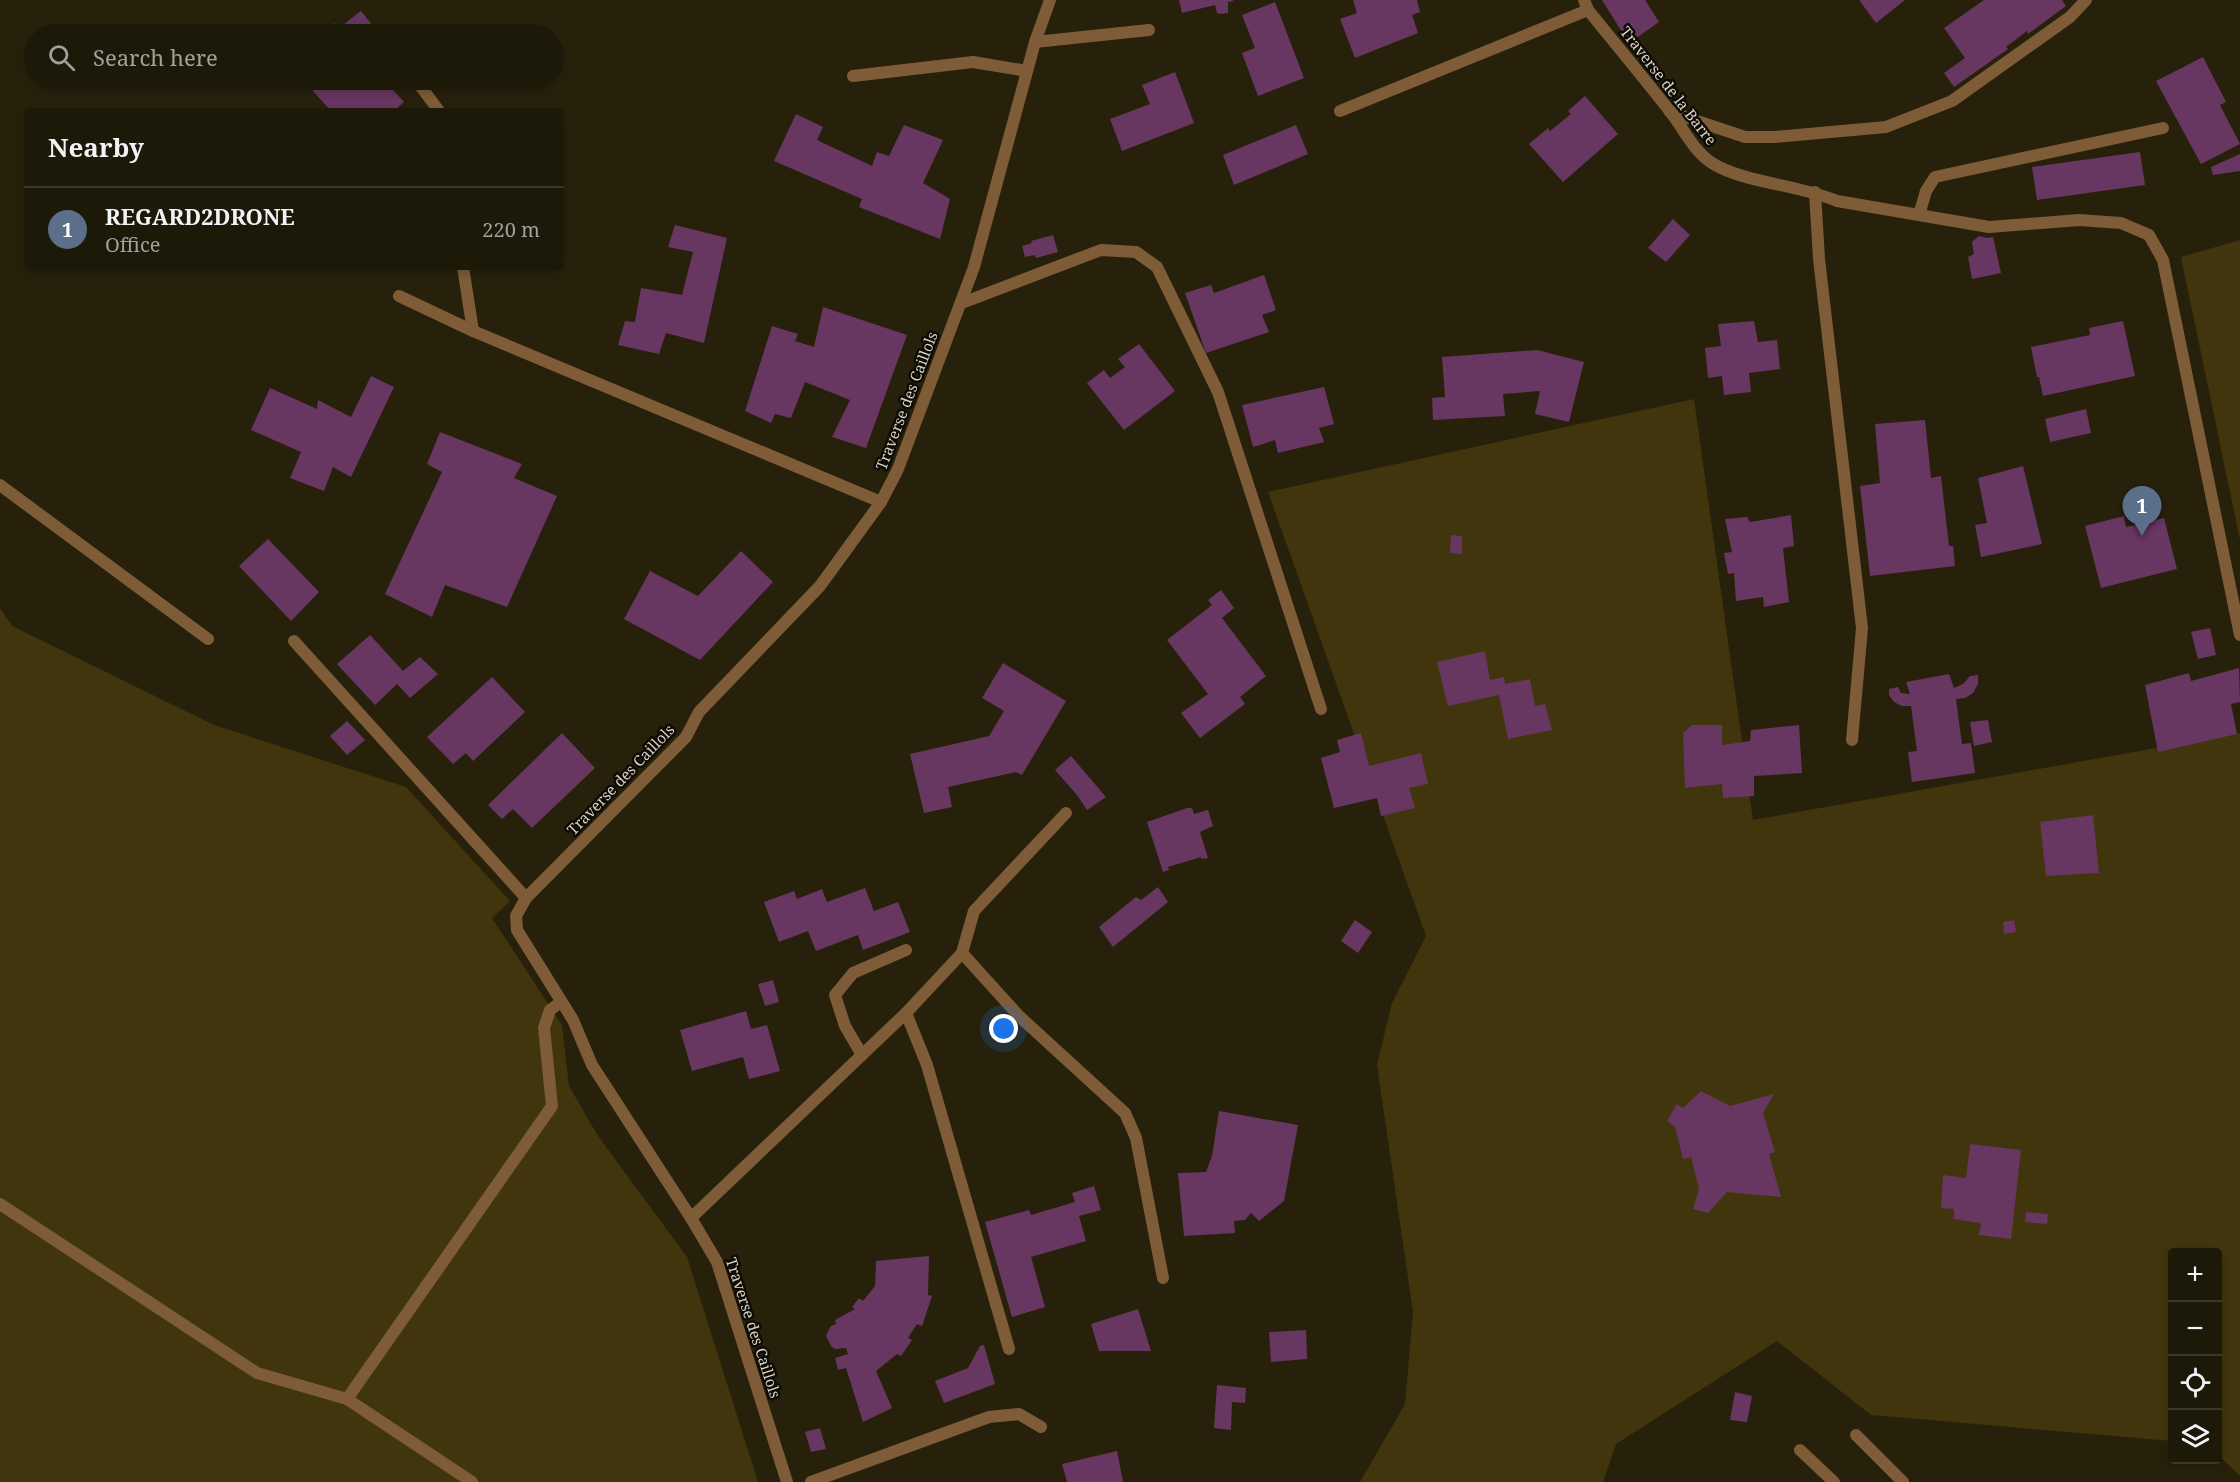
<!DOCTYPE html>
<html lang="en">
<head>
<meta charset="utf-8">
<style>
  body { margin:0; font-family:"Noto Serif",serif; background:#252212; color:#f1f3f6 }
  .controls { position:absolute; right:18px; bottom:18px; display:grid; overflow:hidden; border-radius:6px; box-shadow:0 3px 9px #0003 }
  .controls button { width:54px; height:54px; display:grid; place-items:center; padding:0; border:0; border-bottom:2px solid #3b382a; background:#1d1909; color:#f1f3f6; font:30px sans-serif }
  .you { position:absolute; left:1004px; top:1029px; width:21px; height:21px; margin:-15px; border:4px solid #fff; border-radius:50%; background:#1a73e8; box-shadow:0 0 0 9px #1a73e833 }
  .badge { display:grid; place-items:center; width:39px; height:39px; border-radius:50%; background:#aeaefb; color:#fff; font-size:20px; font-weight:700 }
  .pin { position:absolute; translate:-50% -50px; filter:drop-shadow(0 2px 3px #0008) }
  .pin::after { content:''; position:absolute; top:32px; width:21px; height:18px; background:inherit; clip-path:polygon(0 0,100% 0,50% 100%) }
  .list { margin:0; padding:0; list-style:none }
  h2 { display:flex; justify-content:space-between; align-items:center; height:78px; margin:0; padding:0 24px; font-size:26px }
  h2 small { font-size:20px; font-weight:400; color:#a0a09c }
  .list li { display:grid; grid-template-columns:39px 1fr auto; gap:18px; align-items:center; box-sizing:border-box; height:84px; padding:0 24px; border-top:2px solid #3b382a }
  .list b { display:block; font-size:22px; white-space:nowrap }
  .list p { margin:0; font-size:20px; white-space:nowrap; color:#a0a09c }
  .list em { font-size:20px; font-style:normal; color:#a0a09c }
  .icon { flex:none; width:33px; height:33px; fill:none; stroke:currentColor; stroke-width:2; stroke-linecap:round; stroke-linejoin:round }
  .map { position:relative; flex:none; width:2240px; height:1482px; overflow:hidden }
  .search { position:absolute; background:#1d1909; box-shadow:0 3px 9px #0003; left:24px; top:24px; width:540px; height:66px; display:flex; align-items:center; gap:15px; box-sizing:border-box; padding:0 21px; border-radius:33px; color:#a0a09c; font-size:22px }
  .panel { position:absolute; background:#1d1909; box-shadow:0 3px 9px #0003; left:24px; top:108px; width:540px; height:162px; border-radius:6px }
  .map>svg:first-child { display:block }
</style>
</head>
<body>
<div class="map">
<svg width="2240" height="1482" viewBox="0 0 2240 1482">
  <rect width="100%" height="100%" fill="#27210c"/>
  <g fill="#41350d">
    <path d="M2240 240V540L2181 257Z"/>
    <path d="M1694 399 1753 820 2240 733V1476L2218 1455V1252H2172V1441L1871 1415 1777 1341 1616 1444 1603 1482H1360L1405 1404 1413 1312 1377 1065 1392 1003 1426 936 1268 492Z"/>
    <path d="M0 608 12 626 214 725 406 787 510 901 492 918 562 1025 569 1086 598 1136 687 1257 758 1482H0Z"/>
  </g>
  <g fill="#673661">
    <path d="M1179 0H1233V1L1228 2V13L1220 14 1217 13 1215 5 1182 13Z"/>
    <path d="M1353 0H1417L1420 12 1412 15 1418 33 1355 58 1340 19 1357 13Z"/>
    <path d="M1602 0H1645L1659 22 1629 43Z"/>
    <path d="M1859 0H1905L1876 23Z"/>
    <path d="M1984 0H2062L2066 6 2028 34 2027 31 2006 47 2008 49 1954 87 1944 73 1965 58 1944 28Z"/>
    <path d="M1275 2 1304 78 1258 96 1242 53 1255 48 1242 15Z"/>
    <path d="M361 11 379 34H320L334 23 339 28Z"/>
    <path d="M2203 57 2226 102 2220 105 2240 144 2201 164 2156 81Z"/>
    <path d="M1175 72 1194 123 1122 151 1110 119 1150 104 1142 85Z"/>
    <path d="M303 80H384L404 102 394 111H331Z"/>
    <path d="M1585 96 1618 134 1563 182 1529 144 1548 128 1550 131 1571 114 1568 111Z"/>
    <path d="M796 114 823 127 817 140 872 166 877 152 889 156 904 125 943 140 923 183 950 199 940 239 859 207 862 199 774 161Z"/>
    <path d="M1296 125 1308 154 1234 185 1223 155Z"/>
    <path d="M2140 152 2145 185 2037 200 2032 167Z"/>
    <path d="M2240 154V171L2213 175 2211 167Z"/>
    <path d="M1673 219 1690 235 1666 262 1648 248Z"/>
    <path d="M675 225 727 238 704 343 666 333 659 354 618 345 625 321 635 322 641 288 682 295 693 252 668 247Z"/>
    <path d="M1053 235 1058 252 1036 258 1035 255 1025 257 1022 246 1032 243 1031 241Z"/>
    <path d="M1979 236 1987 238 1993 237 2001 273 1972 279 1968 257 1974 254 1972 242Z"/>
    <path d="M1264 275 1276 310 1262 315 1269 332 1206 353 1185 293 1211 285 1214 293Z"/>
    <path d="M823 307 907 335 866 448 832 437 850 400 805 382 791 418 775 414 771 423 745 411 772 326 798 334 795 341 814 347Z"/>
    <path d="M1754 321 1758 342 1777 340 1780 369 1749 373 1751 392 1724 395 1722 376 1708 378 1705 348 1721 346 1718 324Z"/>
    <path d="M2123 321 2135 376 2043 396 2039 377H2037L2031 347 2090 335 2089 328Z"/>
    <path d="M1139 344 1175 391 1124 430 1087 383 1104 370 1110 378 1125 367 1118 359Z"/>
    <path d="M1537 350 1584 362 1569 422 1535 414 1540 391 1503 394 1505 416 1433 420 1432 398 1445 397 1442 357Z"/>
    <path d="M371 376 394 387 351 477 333 467 324 491 290 478 301 452 251 430 270 388 317 409 318 400 351 417Z"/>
    <path d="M1324 387 1334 424 1319 428 1324 442 1278 453 1275 440 1253 447 1242 405Z"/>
    <path d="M2086 409 2091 433 2050 442 2045 419Z"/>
    <path d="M1925 420 1931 478 1941 476 1949 546H1953L1955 566 1870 576 1860 486 1880 483 1875 424Z"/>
    <path d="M440 432 522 464 514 478 557 496 507 607 445 585 432 617 385 594 442 472 427 464Z"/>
    <path d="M2023 466 2042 544 1981 557 1975 525 1987 523 1978 478Z"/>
    <path d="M1791 515 1794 546 1783 548 1789 602 1764 607 1763 597 1736 601 1734 573 1728 574 1724 553 1732 552 1725 519 1747 517 1750 522Z"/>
    <path d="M2124 516 2126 527 2164 518 2177 569 2101 588 2085 526Z"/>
    <path d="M1451 535 1462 536V554L1450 553Z"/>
    <path d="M268 539 319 592 291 621 239 566Z"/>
    <path d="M741 551 773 582 700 660 624 619 650 571 698 596Z"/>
    <path d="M1221 590 1234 608 1222 618 1266 676 1240 697 1245 704 1200 738 1181 713 1208 694 1167 640 1212 605 1208 600Z"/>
    <path d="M2210 628 2216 655 2198 659 2191 632Z"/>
    <path d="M370 635 403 671 420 657 438 674 410 698 397 684 375 705 337 664Z"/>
    <path d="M1485 651 1490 680 1504 677 1505 684 1530 679 1535 706 1545 704 1552 730 1508 739 1499 695 1448 706 1437 662Z"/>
    <path d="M1003 663 1066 701 1022 775 1016 772 948 787 952 807 924 813 910 754 989 736 1004 711 982 698Z"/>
    <path d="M2239 668 2240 702 2231 704 2237 734 2158 752 2145 685 2189 673 2191 681Z"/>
    <path d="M1949 674 1954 688 1963 684 1970 676 1978 675V684L1973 693 1965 698 1956 699 1962 744 1971 743 1975 773 1912 782 1908 752 1917 751 1911 706H1902L1894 702 1889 695V689L1898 687 1901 693 1910 694 1906 682Z"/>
    <path d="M492 677 525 712 473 761 466 753 453 764 427 737Z"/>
    <path d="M1988 720 1992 742 1974 746 1970 722Z"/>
    <path d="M347 721 365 740 347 755 330 736Z"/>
    <path d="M1692 725H1722V745L1750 741 1751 730 1799 725 1802 773 1754 776V796L1723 798 1722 784 1685 788 1683 733Z"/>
    <path d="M562 733 595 768 532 828 513 809 502 819 488 805Z"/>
    <path d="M1361 733 1369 766 1421 753 1428 784 1409 788 1415 808 1381 816 1377 798 1334 808 1321 758 1340 752 1337 740Z"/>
    <path d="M1071 756 1106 797 1087 810 1077 795 1055 770Z"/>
    <path d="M1187 808H1192L1194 814 1208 810 1213 826 1200 832 1208 858 1201 859V857L1168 867 1169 870 1163 872 1147 822Z"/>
    <path d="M2093 815 2099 873 2046 876 2040 822Z"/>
    <path d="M1158 887 1168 902 1113 947 1099 927 1136 897 1141 900Z"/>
    <path d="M865 888 874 911 898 902 910 932 863 950 858 935 816 951 808 931 779 942 764 902 794 891 797 899 822 889 827 902Z"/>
    <path d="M1355 920 1372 932 1358 953 1341 941Z"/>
    <path d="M2014 920 2016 932 2004 934 2003 922Z"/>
    <path d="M773 980 779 1002 765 1006 758 984Z"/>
    <path d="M746 1011 751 1029 767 1025 780 1071 749 1079 743 1057 692 1071 680 1030Z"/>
    <path d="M1701 1091 1730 1106 1774 1094 1763 1113 1775 1152 1769 1154 1781 1197 1727 1192 1708 1213 1693 1209 1699 1189 1691 1157 1683 1159 1675 1127 1667 1121 1677 1104 1683 1108Z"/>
    <path d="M1219 1111 1298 1125 1284 1201 1259 1221 1251 1213 1245 1220 1234 1221 1235 1233 1184 1236 1178 1173 1206 1172 1212 1156Z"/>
    <path d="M1970 1144 2021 1150 2011 1239 1979 1235 1981 1223 1954 1219V1209L1941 1208 1943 1175 1966 1178Z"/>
    <path d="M1094 1186 1101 1210 1079 1216 1086 1241 1031 1257 1045 1307 1012 1317 985 1222 1029 1210 1031 1215 1075 1202 1072 1193Z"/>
    <path d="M2026 1212 2048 1214 2047 1224 2025 1222Z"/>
    <path d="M929 1256 928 1295 932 1296 922 1326 917 1324 908 1338 912 1340 901 1356 897 1354 876 1371 892 1408 863 1422 846 1368 838 1370 835 1358 848 1354 846 1348 835 1349 831 1346 826 1336 828 1331 831 1326 836 1324 835 1320 855 1309 852 1307 859 1298 863 1301 875 1286 876 1261Z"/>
    <path d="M1138 1309 1151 1351H1099L1091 1324Z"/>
    <path d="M1306 1330 1307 1359 1271 1362 1269 1332Z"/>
    <path d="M984 1345 995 1384 944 1403 935 1381 968 1368 980 1346Z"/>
    <path d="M1217 1385 1246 1388 1245 1403 1232 1402 1231 1430 1214 1428Z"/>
    <path d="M1735 1392 1752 1396 1747 1422 1730 1420Z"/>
    <path d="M820 1428 826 1449 811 1452 805 1432Z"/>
    <path d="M1117 1451 1123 1482H1067L1062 1464Z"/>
  </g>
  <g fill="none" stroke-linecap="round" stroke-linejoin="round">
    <g stroke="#7e5c37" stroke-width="12">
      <path d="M1035 42 1149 30"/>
      <path d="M853 76 973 62 1027 71"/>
      <path d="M416 80 439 111"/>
      <path d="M1340 111 1588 10"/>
      <path d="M1670 112 1745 137H1775L1886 127 1952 101 2070 17 2086 0"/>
      <path d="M1815 192 1819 259 1862 628 1852 740"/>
      <path d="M1919 215 1926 191 1935 177 2163 128"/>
      <path d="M1989 227 2079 220 2121 223 2149 235 2163 260 2240 635"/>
      <path d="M463 267 473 331"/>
      <path d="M399 296 473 331 881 502"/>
      <path d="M962 303 1101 250 1136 252 1157 267 1218 392 1321 709"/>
      <path d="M0 485 208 639"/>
      <path d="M294 641 526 898"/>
      <path d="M962 953 1019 1016 1125 1113 1136 1138 1163 1278"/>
      <path d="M906 1013 927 1065 1009 1349"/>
      <path d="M862 1055 845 1026 835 995 853 973 906 950"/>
      <path d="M0 1204 257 1373 347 1399 552 1106 544 1028 550 1010 561 1002"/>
      <path d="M691 1218 906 1013 962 953 974 911 1066 813"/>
      <path d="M347 1399 472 1482"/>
      <path d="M1856 1435 1903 1482"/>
      <path d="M1800 1450 1834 1482"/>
      <path d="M811 1482 989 1417 1019 1414 1041 1427"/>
    </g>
    <g stroke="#7e5c37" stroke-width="12">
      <path d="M1584 0 1588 10C1615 43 1642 76 1669 110 1685 130 1694 155 1719 167 1754 184 1799 185 1837 201L1989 227"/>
      <path d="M787 1482 717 1262 691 1218 592 1065 573 1020 517 930 516 916 526 898 686 737 699 712 820 586 881 502 898 469 974 267 1035 42 1050 0"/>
    </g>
  </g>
  <g text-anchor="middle" stroke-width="5" stroke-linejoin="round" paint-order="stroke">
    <g font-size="15" fill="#d8d4c7" stroke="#0e0b04">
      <text transform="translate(1668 86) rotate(52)" y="5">Traverse de la Barre</text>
      <text transform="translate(907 401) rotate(-69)" y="5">Traverse des Caillols</text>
      <text transform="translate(621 780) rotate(-46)" y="5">Traverse des Caillols</text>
      <text transform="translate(753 1328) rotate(72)" y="5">Traverse des Caillols</text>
    </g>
  </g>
</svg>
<div class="controls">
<button>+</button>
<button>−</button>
<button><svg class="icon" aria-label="locate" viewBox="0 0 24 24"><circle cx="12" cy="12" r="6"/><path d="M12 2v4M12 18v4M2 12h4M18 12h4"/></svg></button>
<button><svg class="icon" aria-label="layers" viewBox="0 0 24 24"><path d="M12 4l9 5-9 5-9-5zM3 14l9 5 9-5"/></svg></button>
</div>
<div class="you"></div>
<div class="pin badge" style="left:2142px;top:536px;background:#5c6f8a">1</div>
<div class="search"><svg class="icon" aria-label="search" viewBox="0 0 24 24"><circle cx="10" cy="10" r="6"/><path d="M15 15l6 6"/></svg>Search here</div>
<section class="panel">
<h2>Nearby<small></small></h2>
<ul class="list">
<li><span class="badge" style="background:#5c6f8a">1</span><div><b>REGARD2DRONE</b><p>Office</p></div><em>220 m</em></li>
</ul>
</section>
</div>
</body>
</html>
